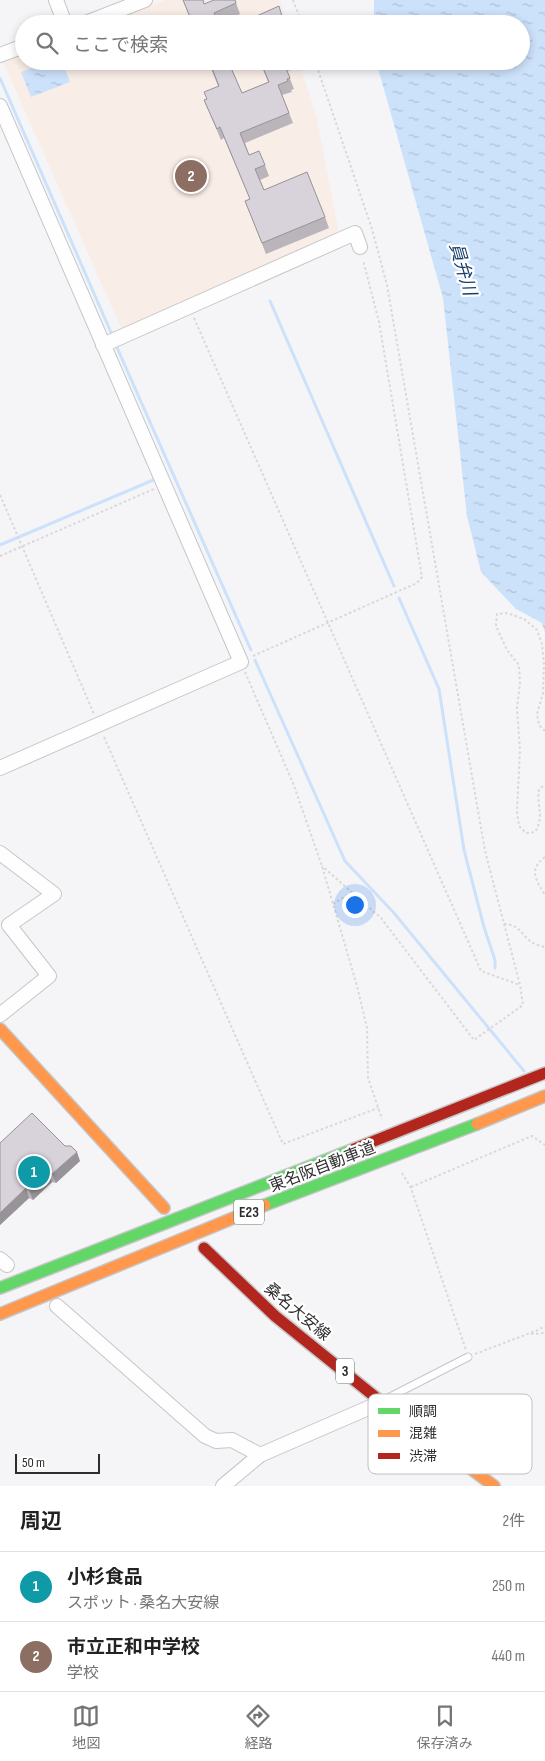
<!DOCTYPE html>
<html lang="ja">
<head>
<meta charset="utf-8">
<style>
  body { margin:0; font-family:"Sofia Sans Condensed","Noto Sans JP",sans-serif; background:#f6f6f6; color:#222 }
  .scale { position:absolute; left:15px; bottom:12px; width:85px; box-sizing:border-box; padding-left:5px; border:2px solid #2d2d2f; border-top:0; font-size:14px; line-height:18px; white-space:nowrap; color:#2d2d2f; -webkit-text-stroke:4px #fff; paint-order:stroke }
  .you { position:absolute; left:354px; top:904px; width:18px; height:18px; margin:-12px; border:4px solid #fff; border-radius:50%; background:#1a73e8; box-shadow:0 0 0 8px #1a73e833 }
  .badge { display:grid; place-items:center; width:32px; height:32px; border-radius:50%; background:#737375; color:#fff; font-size:16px; font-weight:700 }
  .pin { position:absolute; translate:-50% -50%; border:2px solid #fff; box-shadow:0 1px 5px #0006 }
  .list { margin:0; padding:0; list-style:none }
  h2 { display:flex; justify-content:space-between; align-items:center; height:65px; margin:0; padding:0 20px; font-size:21px }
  h2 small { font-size:16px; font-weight:400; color:#767676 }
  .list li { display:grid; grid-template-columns:32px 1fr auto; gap:15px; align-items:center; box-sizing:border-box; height:70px; padding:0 20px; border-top:1px solid #e0e0e0 }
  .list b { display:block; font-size:19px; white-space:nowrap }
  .list p { margin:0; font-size:16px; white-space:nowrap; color:#767676 }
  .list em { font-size:16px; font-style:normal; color:#767676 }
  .icon { flex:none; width:28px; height:28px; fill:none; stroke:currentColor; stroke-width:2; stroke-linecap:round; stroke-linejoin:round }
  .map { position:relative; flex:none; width:545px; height:1486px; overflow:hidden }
  .search { position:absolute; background:#fff; box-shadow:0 2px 8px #0003; left:15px; right:15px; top:15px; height:55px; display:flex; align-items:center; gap:12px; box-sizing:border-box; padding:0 18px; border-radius:28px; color:#767676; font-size:19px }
  .sheet { height:205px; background:#fff }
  nav { display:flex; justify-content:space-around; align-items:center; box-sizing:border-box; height:70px; border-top:1px solid #e0e0e0; background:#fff; font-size:14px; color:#767676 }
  nav a { display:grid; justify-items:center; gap:2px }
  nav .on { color:#737375 }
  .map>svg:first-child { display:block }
</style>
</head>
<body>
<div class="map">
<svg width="545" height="1486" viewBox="0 0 545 1486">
  <defs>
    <pattern id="water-ripples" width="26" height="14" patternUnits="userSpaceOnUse" patternTransform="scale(1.25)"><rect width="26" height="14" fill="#cce1fa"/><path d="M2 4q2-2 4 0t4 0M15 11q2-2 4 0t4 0" fill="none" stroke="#b0c1d7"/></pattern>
  </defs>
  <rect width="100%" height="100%" fill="#f5f5f8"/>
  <g fill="#f9ede7">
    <path d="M165 0H280L287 24H103Z"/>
    <path d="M24 54V61H299L317 119 339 233 122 330 3 62Z"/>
  </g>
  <g fill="url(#water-ripples)">
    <path d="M374 0H545V633L542 623 516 609 481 572 467 516 443 298 376 61H521V24H374Z"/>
    <path d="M51 61H62L70 82 31 97 21 72Z"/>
  </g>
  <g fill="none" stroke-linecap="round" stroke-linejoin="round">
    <g stroke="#cce1fa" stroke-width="3">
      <path d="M0 78 113 337"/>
      <path d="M270 301 394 586"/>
      <path d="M115 343 251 650"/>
      <path d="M0 545 158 478"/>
      <path d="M399 598 439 689 464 850 484 927 495 960V968"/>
      <path d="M255 660 345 861 394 913 524 1071"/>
    </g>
    <g stroke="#c6c6c9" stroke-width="9">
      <path id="lane" d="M384 1400 468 1357"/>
    </g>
    <g stroke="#c6c6c9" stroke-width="16">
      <g id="street">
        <path d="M56 0 65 24"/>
        <path d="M83 24 145 0"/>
        <path d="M0 55 24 46"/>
        <path d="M0 106 241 662 0 768"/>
        <path d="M103 345 355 233 360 247"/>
        <path d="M0 853 54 894 9 925 49 976 0 1015"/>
        <path d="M0 1259 7 1265"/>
        <path d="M57 1306 205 1436 216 1441 232 1440 260 1455"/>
        <path d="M223 1486 260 1455 382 1402"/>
      </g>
    </g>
    <g stroke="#c6c6c9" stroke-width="14">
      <g id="fast">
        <path d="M265 1205 477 1124"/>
        <path d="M0 1288 354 1149"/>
      </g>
    </g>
    <g stroke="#c6c6c9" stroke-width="14">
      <g id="slow">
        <path d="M0 1029 164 1208"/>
        <path d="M477 1124 545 1096"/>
        <path d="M0 1314 265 1205"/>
        <path d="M374 1396 494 1486"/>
      </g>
    </g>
    <g stroke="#c6c6c9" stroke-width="14">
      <g id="jam">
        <path d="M354 1149 545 1073"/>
        <path d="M204 1248 275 1316 374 1396"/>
      </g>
    </g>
    <g stroke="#d8d8d9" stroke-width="2" stroke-dasharray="2.5 2.5" stroke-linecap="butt">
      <path d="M293 0 302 24"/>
      <path d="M315 61 372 229 387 285 485 851 520 985 523 1005 474 1040 381 918 322 866"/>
      <path d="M194 318 481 971 520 985"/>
      <path d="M0 495 94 714"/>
      <path d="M0 556 154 489"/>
      <path d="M253 656 417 583 422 577 379 322 363 260"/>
      <path d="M245 672 293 783 322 866 357 986 367 1028 368 1078 382 1119"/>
      <path d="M545 731 539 725 537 714 543 693 544 664 542 644 537 630 524 619 507 613 497 614 496 626 507 650 519 665 520 683 517 708 520 750 517 811 519 826 526 833 535 832C545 816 536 806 539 789L545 785"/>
      <path d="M104 737 283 1144 378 1108"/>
      <path d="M545 857C528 870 536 880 545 895"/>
      <path d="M333 904 352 892"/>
      <path d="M504 924C520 925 519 932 530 941 533 944 540 946 545 947"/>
      <path d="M402 1173 411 1188 466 1350"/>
      <path d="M411 1187 532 1136 545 1145"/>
      <path d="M531 1334 545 1333"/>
      <path d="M475 1354 538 1330 545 1326"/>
    </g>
    <use href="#lane" stroke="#fefefe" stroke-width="7"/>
    <use href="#street" stroke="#fefefe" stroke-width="14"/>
    <use href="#fast" stroke="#63d668" stroke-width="11"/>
    <use href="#slow" stroke="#ff974d" stroke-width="11"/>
    <use href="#jam" stroke="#b3261e" stroke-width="11"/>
  </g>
  <g fill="#bab5bb">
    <path d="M183 0H203L204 4 235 0 240 14 219 24H192Z"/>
    <path d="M208 61H228L242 93 268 82 260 61H296L298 68 287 71 294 89 291 90 292 92 282 95 293 123 245 143 249 155 265 165 269 176 260 180 264 190 325 217 329 228 266 254 245 201 250 199 224 138 221 140 204 100 206 99 218 86Z"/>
    <path d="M0 1143 80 1161 56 1183 52 1182 33 1200 29 1198 0 1225Z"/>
  </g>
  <g fill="#979399">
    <path d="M77 1152 80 1161 56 1183 52 1174Z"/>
    <path d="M48 1172 52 1182 33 1200 29 1190Z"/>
    <path d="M26 1188 29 1198 0 1225V1213Z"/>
  </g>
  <g fill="#d8d2da" stroke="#979399">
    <path d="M183 0H203L204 4 214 0H235L236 3 214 13 219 24H193Z"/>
    <path d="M279 6 284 24H252L250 19Z"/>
    <path d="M132 15 136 24H93L113 17 115 21Z"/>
    <path d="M209 61H228L242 93 269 82 260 61H283L290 78 287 79 288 81 278 85 289 113 240 133 249 155 259 151 265 165 255 169 264 190 307 172 325 217 262 243 245 201 250 199 220 127 217 129 204 100 207 99 204 92 219 86Z"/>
    <path d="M32 1113 65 1146H71L77 1152 52 1174 48 1172 29 1190 26 1188 0 1213V1143Z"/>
  </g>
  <g text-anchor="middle" stroke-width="4.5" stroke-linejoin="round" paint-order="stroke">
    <g fill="#fff" stroke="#6c6c6d" stroke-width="1">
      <rect x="234" y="1199.5" width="30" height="25" rx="4"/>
      <rect x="336" y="1358.5" width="18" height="25" rx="4"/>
    </g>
    <g font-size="15" font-weight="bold" fill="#2d2d2f">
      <text x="249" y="1217">E23</text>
      <text x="345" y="1376">3</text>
    </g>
    <g font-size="16" fill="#2d2d2f" stroke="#fff">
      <text transform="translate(322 1166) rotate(-21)" y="6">東名阪自動車道</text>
      <text transform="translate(298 1311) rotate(40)" y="6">桑名大安線</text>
    </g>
    <g font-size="18" font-style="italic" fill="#18406c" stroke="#fff">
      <text transform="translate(463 269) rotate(74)" y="6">員弁川</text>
    </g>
  </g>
  <rect x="368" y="1394" width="164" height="80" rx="8" fill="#fff" stroke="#c0c0c1" stroke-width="1"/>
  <rect x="378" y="1408" width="22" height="6" fill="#63d668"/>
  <rect x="378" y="1430" width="22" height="7" fill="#ff974d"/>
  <rect x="378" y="1453" width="22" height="6" fill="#b3261e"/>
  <g font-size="14" fill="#2d2d2f">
    <text x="409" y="1416">順調</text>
    <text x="409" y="1438">混雑</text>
    <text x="409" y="1461">渋滞</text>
  </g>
</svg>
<div class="scale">50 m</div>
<div class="you"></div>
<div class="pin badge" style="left:34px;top:1172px;background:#0f9aa8">1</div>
<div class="pin badge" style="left:191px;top:176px;background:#8d6e63">2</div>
<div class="search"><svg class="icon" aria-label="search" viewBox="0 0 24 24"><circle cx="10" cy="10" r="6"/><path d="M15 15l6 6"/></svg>ここで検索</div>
</div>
<section class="sheet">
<h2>周辺<small>2件</small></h2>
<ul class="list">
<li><span class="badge" style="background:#0f9aa8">1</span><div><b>小杉食品</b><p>スポット · 桑名大安線</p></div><em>250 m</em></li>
<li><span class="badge" style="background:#8d6e63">2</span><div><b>市立正和中学校</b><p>学校</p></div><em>440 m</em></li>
</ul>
</section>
<nav>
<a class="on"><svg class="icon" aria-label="map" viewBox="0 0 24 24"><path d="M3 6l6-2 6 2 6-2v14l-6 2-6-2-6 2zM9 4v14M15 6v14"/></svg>地図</a>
<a><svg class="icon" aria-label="directions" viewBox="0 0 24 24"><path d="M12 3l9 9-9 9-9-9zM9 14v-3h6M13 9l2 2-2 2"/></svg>経路</a>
<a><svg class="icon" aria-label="saved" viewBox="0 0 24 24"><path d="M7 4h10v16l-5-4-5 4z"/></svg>保存済み</a>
</nav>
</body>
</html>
